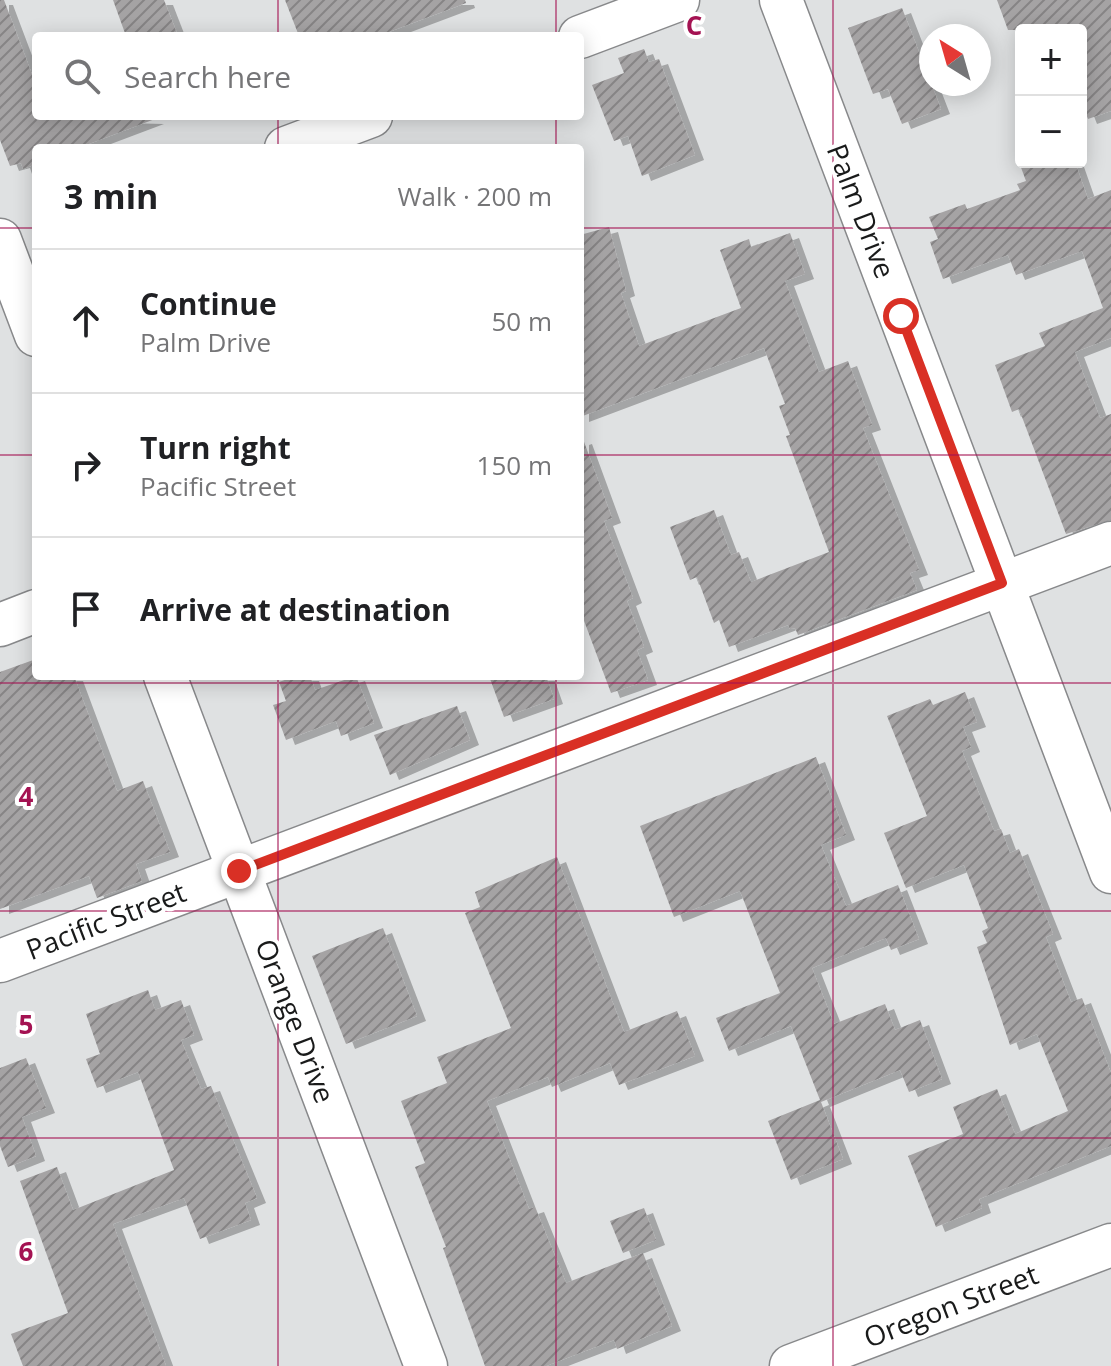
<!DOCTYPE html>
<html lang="en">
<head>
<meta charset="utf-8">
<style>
  body { margin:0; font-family:"Open Sans",sans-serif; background:#f2f2f2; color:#202124 }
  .controls { position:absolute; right:24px; top:24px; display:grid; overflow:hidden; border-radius:8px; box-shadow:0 4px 20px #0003 }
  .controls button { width:72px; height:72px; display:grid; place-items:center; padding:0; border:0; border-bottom:2px solid #e0e0e0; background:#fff; color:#202124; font:40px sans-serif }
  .compass { position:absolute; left:919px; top:24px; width:72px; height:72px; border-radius:50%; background:#fff; box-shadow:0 4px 20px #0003; rotate:323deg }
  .stop { position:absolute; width:24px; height:24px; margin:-18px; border:6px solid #d93025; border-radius:50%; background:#fff }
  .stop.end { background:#d93025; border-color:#fff; box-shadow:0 2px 8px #0008 }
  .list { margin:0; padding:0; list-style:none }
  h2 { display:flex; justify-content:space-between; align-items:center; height:104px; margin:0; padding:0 32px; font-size:34px }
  h2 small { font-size:26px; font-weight:400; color:#757577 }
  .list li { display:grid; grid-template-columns:52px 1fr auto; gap:24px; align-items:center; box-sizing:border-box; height:144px; padding:0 32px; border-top:2px solid #e0e0e0 }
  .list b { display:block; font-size:30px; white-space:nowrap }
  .list p { margin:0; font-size:26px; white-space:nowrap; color:#757577 }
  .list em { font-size:26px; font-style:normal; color:#757577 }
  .icon { flex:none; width:44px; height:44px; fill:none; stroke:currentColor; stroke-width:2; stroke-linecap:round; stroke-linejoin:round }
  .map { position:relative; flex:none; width:1111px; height:1366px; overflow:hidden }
  .search { position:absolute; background:#fff; box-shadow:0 4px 20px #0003; left:32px; top:32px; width:552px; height:88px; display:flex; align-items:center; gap:20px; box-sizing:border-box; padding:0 28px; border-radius:8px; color:#757577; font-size:30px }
  .panel { position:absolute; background:#fff; box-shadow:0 4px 20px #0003; left:32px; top:144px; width:552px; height:536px; border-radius:8px }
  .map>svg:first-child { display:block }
</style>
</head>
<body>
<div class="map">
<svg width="1111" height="1366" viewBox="0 0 1111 1366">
  <defs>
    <pattern id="building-hatch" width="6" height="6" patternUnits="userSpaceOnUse" patternTransform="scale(2)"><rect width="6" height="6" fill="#a5a3a4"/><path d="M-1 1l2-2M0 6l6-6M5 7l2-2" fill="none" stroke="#868485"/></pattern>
    <filter id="shadow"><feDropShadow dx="9" dy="5" stdDeviation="0" flood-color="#0004"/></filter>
  </defs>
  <rect width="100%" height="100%" fill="#dfe1e2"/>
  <g fill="url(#building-hatch)" filter="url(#shadow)">
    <path d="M0 0H4L36 85V116L155 119 78 148H36V164L23 169 21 163 10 166 0 140Z"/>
    <path d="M113 0H164L178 36H126Z"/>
    <path d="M285 0H465L466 3 378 36H299Z"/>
    <path d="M997 0H1111V111L1088 119 1081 101V30H1008Z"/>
    <path d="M902 8 941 109 902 124 888 89 873 94 848 28Z"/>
    <path d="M644 49 649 62 659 59 695 155 642 176 628 136 614 141 592 85 624 73 618 58Z"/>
    <path d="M1019 162H1075L1088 199 1111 190V338L1075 352 1100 418 1111 414V520L1066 534 1019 409 1012 412 995 365 1045 346 1039 333 1103 308 1082 251 1016 275 1008 255 943 279 930 242 938 239 929 217 965 204 967 209 1020 190 1017 184 1026 181Z"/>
    <path d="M609 227 626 291 621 293 639 346 741 308 720 250 749 239 751 247 790 233 805 274 785 281 819 372 848 361 872 425 863 428 919 570 910 573 917 590 798 635 795 628 790 629 788 625 729 647 719 620 714 623 697 577 690 580 670 527 714 510 731 555 739 552 751 582 829 552 786 436 790 435 779 406 785 404 764 348 580 417V235Z"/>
    <path d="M583 439 612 518 604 521 633 598 627 601 644 647 637 650 648 680 611 693 580 610V440Z"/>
    <path d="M36 659V676H74L117 791 143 781 170 852 136 864 142 881 97 898 89 876 0 909V672Z"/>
    <path d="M296 676H310L315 690 356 676 374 723 341 736 336 721 286 740 273 705 286 701 279 682Z"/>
    <path d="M489 676H546L554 699 504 717Z"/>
    <path d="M965 692 977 722 963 727 971 747 962 751 994 831 1001 829 1010 853 1019 849 1053 934 1046 937 1071 1002 1082 998 1111 1073V1146L979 1199 982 1208 936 1227 908 1156 963 1134 953 1107 997 1089 1015 1134 1068 1111 1037 1034 1010 1045 977 947 987 943 982 931 988 928 964 865 906 888 884 833 927 816 887 716 930 699 933 705Z"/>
    <path d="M457 706 470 740 390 775 374 735Z"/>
    <path d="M816 757 846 835 821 845 846 906 898 885 919 939 891 950 886 938 812 968 834 1024 885 1004 895 1030 920 1020 942 1079 909 1092 900 1070 821 1102 843 1159 791 1180 768 1121 820 1100 791 1026 729 1051 716 1018 780 993 740 891 674 917 640 826Z"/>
    <path d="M557 857 624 1032 677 1011 695 1056 619 1085 610 1063 552 1087 548 1077 487 1101 529 1209 535 1207 566 1283 643 1253 672 1326 617 1349 614 1340 546 1366H485L443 1248 446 1247 415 1167 425 1163 401 1101 447 1083 437 1057 511 1028 465 913 480 907 475 892Z"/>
    <path d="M383 928 417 1016 346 1044 312 956Z"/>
    <path d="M148 990 155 1010 181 1000 194 1035 181 1040 201 1089 211 1086 257 1198 245 1203 251 1220 200 1239 184 1198 113 1224 166 1366H23L11 1334 68 1313 20 1181 57 1167 73 1210 174 1170 138 1072 97 1088 86 1059 100 1054 86 1014Z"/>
    <path d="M26 1058 46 1108 22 1117 36 1156 8 1167 0 1146V1068Z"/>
    <path d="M644 1208 656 1240 623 1253 610 1221Z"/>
  </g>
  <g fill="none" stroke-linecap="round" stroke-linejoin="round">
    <g stroke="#88898b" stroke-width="45">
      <g id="minor">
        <path d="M781 0 1111 872"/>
        <path d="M580 37 678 0"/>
        <path d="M286 148 371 116"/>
        <path d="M0 240 36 335"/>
        <path d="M0 625 36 611"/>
        <path d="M165 676 426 1366"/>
        <path d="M0 961 1111 543"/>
        <path d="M791 1366 1111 1245"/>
      </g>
    </g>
    <use href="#minor" stroke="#fff" stroke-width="42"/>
  </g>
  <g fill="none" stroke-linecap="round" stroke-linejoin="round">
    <path stroke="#d93025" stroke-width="10" d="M239 871 1002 583 901 316"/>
  </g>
  <path fill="none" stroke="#a41252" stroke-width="2" stroke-opacity="0.55" d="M278 0V36M556 0V36M833 0V1366M278 116V148M556 116V148M0 228H36M580 228H1111M0 455H36M580 455H1111M278 676V1366M556 676V1366M0 683H1111M0 911H1111M0 1138H1111"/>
  <g text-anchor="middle" stroke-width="8" stroke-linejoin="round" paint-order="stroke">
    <g font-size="28" fill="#191a1a" stroke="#fff">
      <text transform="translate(861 211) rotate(69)" y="10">Palm Drive</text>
      <text transform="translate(106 921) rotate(-21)" y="10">Pacific Street</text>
      <text transform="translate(295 1021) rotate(69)" y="10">Orange Drive</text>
      <text transform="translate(951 1306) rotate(-21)" y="10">Oregon Street</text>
    </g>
  </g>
  <g font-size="26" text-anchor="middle" font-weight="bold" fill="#a41252" stroke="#fff" stroke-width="8" stroke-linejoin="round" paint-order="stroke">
    <text x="694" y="35">C</text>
    <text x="26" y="806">4</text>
    <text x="26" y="1034">5</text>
    <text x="26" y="1261">6</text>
  </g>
</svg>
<div class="controls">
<button>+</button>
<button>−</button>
</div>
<svg class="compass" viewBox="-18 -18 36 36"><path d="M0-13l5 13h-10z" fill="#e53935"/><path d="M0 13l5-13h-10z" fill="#757577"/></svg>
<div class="stop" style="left:901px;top:316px"></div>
<div class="stop end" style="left:239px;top:871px"></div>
<div class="search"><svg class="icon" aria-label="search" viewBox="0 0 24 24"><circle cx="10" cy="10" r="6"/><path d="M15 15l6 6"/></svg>Search here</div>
<section class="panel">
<h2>3 min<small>Walk · 200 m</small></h2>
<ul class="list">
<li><svg class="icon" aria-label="ahead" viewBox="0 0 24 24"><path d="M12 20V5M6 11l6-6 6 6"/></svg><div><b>Continue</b><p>Palm Drive</p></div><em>50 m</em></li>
<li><svg class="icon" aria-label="right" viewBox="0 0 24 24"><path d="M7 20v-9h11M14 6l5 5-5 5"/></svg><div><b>Turn right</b><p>Pacific Street</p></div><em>150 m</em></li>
<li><svg class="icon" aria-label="arrive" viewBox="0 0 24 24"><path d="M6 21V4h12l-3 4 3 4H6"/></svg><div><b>Arrive at destination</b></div></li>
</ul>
</section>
</div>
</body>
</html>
